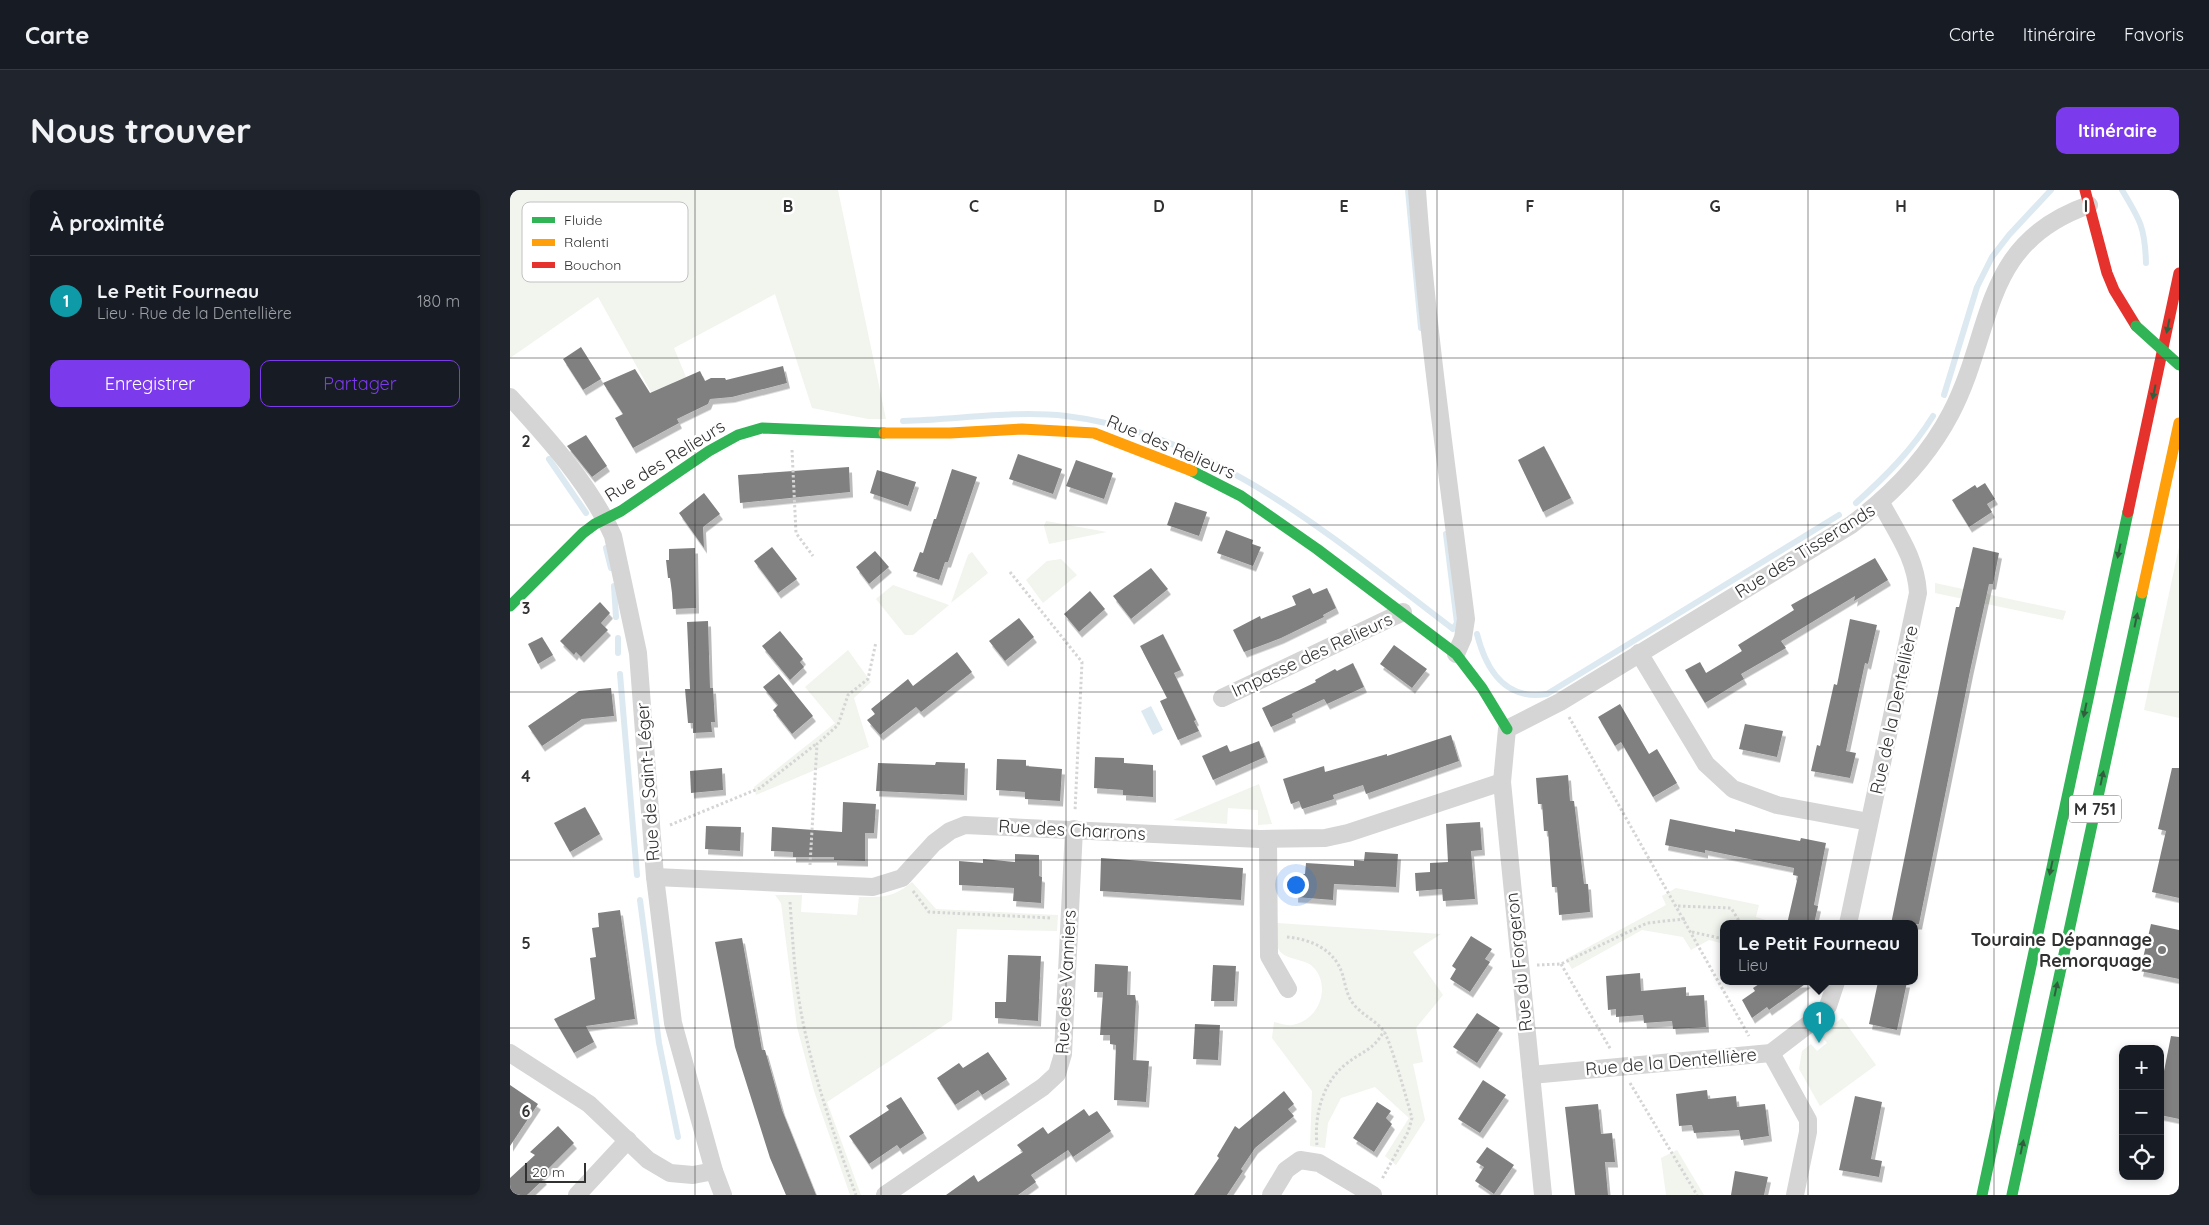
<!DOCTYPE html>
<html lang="fr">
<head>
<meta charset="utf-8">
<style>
  body { margin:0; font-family:Quicksand,sans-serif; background:#20242c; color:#f1f3f6 }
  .controls { position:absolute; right:15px; bottom:15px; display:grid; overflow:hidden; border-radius:10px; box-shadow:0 2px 8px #0003 }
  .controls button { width:45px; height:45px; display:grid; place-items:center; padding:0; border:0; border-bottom:1px solid #363941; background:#171b24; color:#f1f3f6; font:25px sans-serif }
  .scale { position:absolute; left:15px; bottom:12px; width:61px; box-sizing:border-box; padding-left:5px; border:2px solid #313131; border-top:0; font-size:14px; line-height:18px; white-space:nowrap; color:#313131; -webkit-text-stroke:4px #fff; paint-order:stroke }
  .you { position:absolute; left:785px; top:694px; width:18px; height:18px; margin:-12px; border:4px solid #fff; border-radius:50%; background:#1a73e8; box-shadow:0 0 0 8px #1a73e833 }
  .badge { display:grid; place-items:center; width:32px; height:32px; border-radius:50%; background:#7c3aed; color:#fff; font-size:16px; font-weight:700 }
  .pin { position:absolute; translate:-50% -41px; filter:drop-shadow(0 1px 2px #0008) }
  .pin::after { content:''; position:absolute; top:26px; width:18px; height:15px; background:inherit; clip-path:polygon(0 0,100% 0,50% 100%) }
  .popup { position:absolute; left:1210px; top:730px; width:198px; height:65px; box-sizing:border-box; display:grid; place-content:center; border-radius:10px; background:#171b24; filter:drop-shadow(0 1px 4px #0005); font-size:16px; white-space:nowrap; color:#9ea1a6 }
  .popup b { font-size:19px; color:#f1f3f6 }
  .popup::after { content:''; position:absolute; left:50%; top:100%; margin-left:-10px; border:10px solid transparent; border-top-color:#171b24 }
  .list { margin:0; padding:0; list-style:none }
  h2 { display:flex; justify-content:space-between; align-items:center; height:65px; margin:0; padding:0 20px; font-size:21px }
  h2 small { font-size:16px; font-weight:400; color:#9ea1a6 }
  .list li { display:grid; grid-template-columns:32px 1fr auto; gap:15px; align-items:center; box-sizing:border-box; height:90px; padding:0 20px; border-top:1px solid #363941 }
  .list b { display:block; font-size:19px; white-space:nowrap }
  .list p { margin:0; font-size:16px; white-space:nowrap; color:#9ea1a6 }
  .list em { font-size:16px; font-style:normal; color:#9ea1a6 }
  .actions { display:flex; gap:10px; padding:15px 20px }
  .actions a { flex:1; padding:11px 0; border:1px solid #7c3aed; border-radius:10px; text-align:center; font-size:18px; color:#7c3aed }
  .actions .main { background:#7c3aed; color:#fff }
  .icon { flex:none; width:28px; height:28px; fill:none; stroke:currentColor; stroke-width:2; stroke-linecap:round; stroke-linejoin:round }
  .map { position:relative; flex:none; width:1669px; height:1005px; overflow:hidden; border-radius:10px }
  header { display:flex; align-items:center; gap:30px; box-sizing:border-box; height:70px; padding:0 25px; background:#171b24; border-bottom:1px solid #363941 }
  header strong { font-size:24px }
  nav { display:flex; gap:28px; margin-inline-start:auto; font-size:18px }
  .intro { display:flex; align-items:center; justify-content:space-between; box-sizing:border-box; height:120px; padding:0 30px }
  h1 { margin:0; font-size:35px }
  .button { padding:12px 22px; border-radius:10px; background:#7c3aed; color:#fff; font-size:18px; font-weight:700 }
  main { display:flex; gap:30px; padding:0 30px }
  aside { flex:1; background:#171b24; border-radius:10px; box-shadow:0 2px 8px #0003 }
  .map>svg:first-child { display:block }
</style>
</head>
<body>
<header>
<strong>Carte</strong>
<nav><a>Carte</a><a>Itinéraire</a><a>Favoris</a></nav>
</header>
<div class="intro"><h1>Nous trouver</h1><a class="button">Itinéraire</a></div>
<main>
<aside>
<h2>À proximité<small></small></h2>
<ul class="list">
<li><span class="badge" style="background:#0f9aa8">1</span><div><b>Le Petit Fourneau</b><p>Lieu · Rue de la Dentellière</p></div><em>180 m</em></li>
</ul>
<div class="actions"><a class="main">Enregistrer</a><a>Partager</a></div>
</aside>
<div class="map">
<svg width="1669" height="1005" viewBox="0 0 1669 1005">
  <defs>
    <filter id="shadow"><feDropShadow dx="3" dy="5.5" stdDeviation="0" flood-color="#0004"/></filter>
  </defs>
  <rect width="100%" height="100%" fill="#fff"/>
  <g fill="#f1f5ee">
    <path d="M0 0H328L376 229H358L302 218 265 104 164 158 176 187 164 192 146 211 88 107 0 168Z"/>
    <path d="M536 331 597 342 539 354 534 336Z"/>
    <path d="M1669 357V528L1634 520Z"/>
    <path d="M462 362 478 383 441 413 458 365Z"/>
    <path d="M551 369 567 385 533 413 516 390 537 371Z"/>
    <path d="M1425 393 1556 421 1553 430 1425 403Z"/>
    <path d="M383 395 439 415 403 445H395L366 409Z"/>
    <path d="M338 460 361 492 344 508 359 557 246 605 244 597 325 533 295 497Z"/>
    <path d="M749 594 762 634 748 635V620L718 618 717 634 663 630Z"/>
    <path d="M402 692 426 719 548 725 547 741 447 739 442 830 317 912 351 1005H340L304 901 287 837 271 713 265 705H292L291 722 347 725 349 707C373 707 383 708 402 692Z"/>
    <path d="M1166 698 1249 715 1246 727 1259 731 1258 734H1214V754L1199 750 1181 760 1173 747 1132 740 1062 779 1056 769 1156 715 1152 706Z"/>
    <path d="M767 733 931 744 903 762 933 805 906 838 913 872 903 874 915 930 886 975 875 966 899 928 865 897 831 908 818 933 815 958 800 956 802 901 762 848 764 832C769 833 777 836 782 835 808 831 821 799 805 779 796 767 777 772 769 760 764 752 767 742 767 733Z"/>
    <path d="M1332 828 1366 875 1310 916 1289 879 1292 861 1301 854 1307 861 1317 853 1311 845Z"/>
    <path d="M1167 960 1194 1005H1156L1151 968Z"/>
  </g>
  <path fill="#dde9f1" d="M641 516 653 540 643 545 631 521Z"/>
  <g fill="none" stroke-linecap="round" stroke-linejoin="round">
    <g stroke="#dde9f1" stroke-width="6">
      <path d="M898 0 911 138"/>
      <path d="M1612 0C1630 30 1635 37 1636 73"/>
      <path d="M1434 205 1467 97 1482 67 1499 45 1541 0"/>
      <path d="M393 231C447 230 502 220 556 226 704 243 828 352 943 439L947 433 948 434"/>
      <path d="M39 269 76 323"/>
      <path d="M1346 313C1376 286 1402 260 1423 226"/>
      <path d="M936 344 947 433"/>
      <path d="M96 358 101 378"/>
      <path d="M104 396 106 427"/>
      <path d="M967 444C976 480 996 511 1037 504L1329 325"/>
      <path d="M108 448V463"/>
      <path d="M110 484 127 685"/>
      <path d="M130 710 149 853 168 947"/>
    </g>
  </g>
  <g fill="#808080" filter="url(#shadow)">
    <path d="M71 157 91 189 73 200 53 169Z"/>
    <path d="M273 176 277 193 222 207 200 209 198 214 167 229 169 233 123 258 105 228 113 224 93 193 125 179 140 203 190 181 195 191 201 188H215L216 190Z"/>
    <path d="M76 245 97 276 82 287 57 256Z"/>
    <path d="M1034 256 1061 308 1033 322 1008 270Z"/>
    <path d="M508 264 552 279 543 304 499 289Z"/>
    <path d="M566 270 603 283 594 309 556 296Z"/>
    <path d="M339 277 340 302 230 313 228 285Z"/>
    <path d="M442 279 467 287 438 372H435L429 390 403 381 410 362 413 363 424 329H426Z"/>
    <path d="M367 280 406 292 398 316 360 303Z"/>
    <path d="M1475 293 1485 309 1477 314 1482 322 1459 337 1442 310 1465 295 1467 298Z"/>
    <path d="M194 303 210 324 193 337 194 358 169 323Z"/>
    <path d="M665 312 697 322 689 346 657 335Z"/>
    <path d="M716 340 743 350 742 354 751 357 743 376 707 363Z"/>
    <path d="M262 357 287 389 268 403 244 371Z"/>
    <path d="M1463 357 1489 363 1483 394H1479L1460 481 1409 734H1381L1438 454 1446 417H1449Z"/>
    <path d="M185 358 186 418 163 419 162 403 160 388H158L156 370H159V359Z"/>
    <path d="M365 361 379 377 359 394 346 377Z"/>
    <path d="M1365 368 1378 390 1344 411 1345 406 1271 451 1276 458 1231 484 1234 489 1195 513 1175 480 1190 472 1196 483 1211 474 1232 461 1228 455 1284 420 1281 415Z"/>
    <path d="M641 378 658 399 621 429 603 406Z"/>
    <path d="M800 398 803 404 817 398 826 418 813 425 814 427 771 448 734 462 723 440 750 426 751 429 786 415 782 406Z"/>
    <path d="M580 401 595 419 569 442 554 424Z"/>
    <path d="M90 412 100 423 91 433 98 440 71 467 66 462 64 465 50 451Z"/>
    <path d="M509 428 524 447 495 471 479 451Z"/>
    <path d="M1340 429 1367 435 1358 474 1355 473 1336 561 1346 563 1340 588 1301 581 1307 555 1310 556 1324 494 1327 495Z"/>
    <path d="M198 431 200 498H203L205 532H201L202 542 183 543V533H178L175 499H180L177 432Z"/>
    <path d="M270 441 293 469 290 472 294 477 280 490 252 456Z"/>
    <path d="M653 444 671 480 664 483 686 530 684 531 689 541 668 550 650 511 657 508 630 456Z"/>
    <path d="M32 447 43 465 28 474 18 454Z"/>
    <path d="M884 455 917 479 902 498 870 474Z"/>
    <path d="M447 462 462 482 411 522 406 517 370 545 357 530 365 524 361 519 398 489 403 496Z"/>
    <path d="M843 473 854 497 817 514 814 509 782 524 783 527 761 537 752 518 806 492 805 490 825 479 827 481Z"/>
    <path d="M269 484 303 526 282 544 263 520 268 515 253 497Z"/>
    <path d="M101 498 104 526 72 529 32 556 18 536 69 501Z"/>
    <path d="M1110 514 1139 564 1147 559 1167 593 1143 607 1111 552 1105 556 1088 527Z"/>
    <path d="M1235 534 1273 541 1267 567 1229 559Z"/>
    <path d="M941 545 949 571 856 604 853 595 823 605 824 609 792 619 789 611 781 614 773 589 814 576 815 582 877 564V566Z"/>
    <path d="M749 551 755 567 703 590 692 566 717 555 720 562Z"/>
    <path d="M585 567 614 568V573L643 575V607L613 605V600L584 598Z"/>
    <path d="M487 569 516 570V576L552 579 550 611 515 609V602L486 600Z"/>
    <path d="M426 572 455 573 454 605 366 601 368 573 425 575Z"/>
    <path d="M212 578 213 600 181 603 180 581Z"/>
    <path d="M1662 578H1669V708L1642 702 1656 641 1648 639Z"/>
    <path d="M1058 585 1060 611H1064L1074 694H1078L1080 722 1049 725 1047 697H1042L1038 641H1034L1032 614H1028L1026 588Z"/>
    <path d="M333 612 366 614 364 643H355V671L324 670V667H283V662L261 661 262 637 332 642Z"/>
    <path d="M75 617 90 644 60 662 44 633Z"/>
    <path d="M1160 629 1225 642V639L1290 651 1291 648 1316 653 1304 715 1308 716 1304 734H1277L1288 686 1283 685 1284 678 1195 660V663L1155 655Z"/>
    <path d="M970 632 972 660 961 661 965 709 933 711 932 699 906 701 905 683 920 682V673L938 672 936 634Z"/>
    <path d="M196 636 231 637 230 661 195 659Z"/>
    <path d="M855 662 888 664 886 697 824 694 823 710 785 707 786 684H795L796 673 844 676V670L854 671Z"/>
    <path d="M505 664 529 665V686L532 687 531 713 503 711 504 698 449 695V671L473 673V669L505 672Z"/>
    <path d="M591 668 733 678 731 710 590 701Z"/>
    <path d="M110 720 125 829 76 836 84 852 64 863 44 829 85 809 80 768 86 767 82 738 89 737 88 723Z"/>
    <path d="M1641 734 1669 740V789L1630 781Z"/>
    <path d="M961 746 982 759 975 769 980 772 960 802 940 789 946 779 942 776Z"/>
    <path d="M232 748 252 860H255L272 920 306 1005H276L260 968 225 857 205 752Z"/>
    <path d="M498 765 531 766 528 831 485 828V812H496Z"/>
    <path d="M585 774 618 776 617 805H625L626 811 623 870 639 871 636 912 604 910 606 855 600 854V845H590L593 802H584Z"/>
    <path d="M703 775 726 776 724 811H701Z"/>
    <path d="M1130 783 1131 801 1176 797V806L1194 805 1196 837 1163 839 1162 831 1134 833 1133 825 1106 827V819L1098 820 1096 786Z"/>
    <path d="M1252 792H1298L1259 820 1257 817 1242 828 1232 810 1245 801 1243 798Z"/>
    <path d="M1368 792H1397L1387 840 1359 834Z"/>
    <path d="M967 823 990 838 967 873 943 857Z"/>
    <path d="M685 834 710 835 708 870 683 869Z"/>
    <path d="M1661 846 1669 847V929L1650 925V901Z"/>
    <path d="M478 862 497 889 472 905 468 900 445 915 427 888 449 873 453 878Z"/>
    <path d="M973 890 996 905 970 943 948 929Z"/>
    <path d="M0 895 28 914 0 956Z"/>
    <path d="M1197 900 1198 909 1226 906 1227 917 1255 914 1259 946 1231 950 1229 940 1184 943 1182 935 1169 936 1166 904Z"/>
    <path d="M774 901 784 914 778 919 784 926 745 958 731 979 733 981 717 1005H684L709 968 707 966 725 936 729 939Z"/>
    <path d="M1345 906 1372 912 1361 969 1372 971 1369 987 1329 980Z"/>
    <path d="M391 907 414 943 390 959 387 955 359 974 339 946 379 920 376 916Z"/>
    <path d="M867 912 881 921 876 928 882 934 864 962 843 948Z"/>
    <path d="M1088 914 1091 944 1102 943 1105 972H1095L1098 1005H1065L1055 917Z"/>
    <path d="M574 919 579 926 587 921 601 941 563 967 558 960 521 985 526 992 508 1005H436L464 985 468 992 513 962 507 955 533 937 538 944Z"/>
    <path d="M48 936 64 953 31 986 34 989 17 1005H0V988L25 965 20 962Z"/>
    <path d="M977 957 1004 975 984 1004 965 991 974 977 966 972Z"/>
    <path d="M1225 981 1258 987 1254 1005H1221Z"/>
  </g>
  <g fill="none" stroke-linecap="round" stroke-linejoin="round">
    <g stroke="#d5d5d5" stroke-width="3" stroke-dasharray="2.5 2.5" stroke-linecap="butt">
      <path d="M282 260 286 343 303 366"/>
      <path d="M500 382 572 472 565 621"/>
      <path d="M1059 527 1239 846"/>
      <path d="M160 635 250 598 306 554"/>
      <path d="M300 675 307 554 328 535 338 505 358 489 366 452"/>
      <path d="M403 701 419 722 542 728"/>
      <path d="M280 712C283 754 285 796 294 837 306 895 326 950 346 1005"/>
      <path d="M1168 716 1221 718 1231 734"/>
      <path d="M1182 742 1214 749"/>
      <path d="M777 747C800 749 824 759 832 783 835 792 836 803 842 812 850 824 864 829 873 840 880 848 898 914 902 928L898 942 872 989"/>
      <path d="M1051 774 1101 860"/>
      <path d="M1027 775 1051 774 1137 733 1175 729"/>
      <path d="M1120 893 1187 1005"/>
      <path d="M807 955C804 926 812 893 836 874 852 861 863 861 874 841"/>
    </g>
    <g stroke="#d5d5d5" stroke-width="18">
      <path d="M907 0C917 143 938 286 956 429L953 448 946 464"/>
      <path d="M0 207C37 247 81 296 103 346L128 463 145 687 163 833 204 981 213 1005"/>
      <path d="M1129 463 1196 574 1223 599 1267 615 1359 632"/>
      <path d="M712 508 893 422"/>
      <path d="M758 649 759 766 778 799"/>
      <path d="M145 687 363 697 392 688 424 653 440 641 455 635 750 649 815 648 838 643 992 592"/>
      <path d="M1338 734 1408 403C1406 368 1387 343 1371 313"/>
      <path d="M0 863 79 914 138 970 160 983 183 985 204 981"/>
      <path d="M1261 863 1298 930V942L1285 1005"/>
      <path d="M1021 885 1261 863 1308 827 1318 816 1326 792"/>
      <path d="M67 1005 118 950"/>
      <path d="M375 1005 533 897 547 884 553 864 564 639"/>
      <path d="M761 1005 776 980 790 970 809 973 863 1005"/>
      <path d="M1033 1005 992 592 997 539 1050 512 1341 335C1383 304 1417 269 1441 223 1485 138 1470 53 1579 15"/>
    </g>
    <g stroke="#30b455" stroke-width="11">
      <path d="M682 281 731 306 807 359 946 464 972 498 997 539"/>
      <path d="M0 416 73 343 85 334 111 321 199 261 228 245 252 238 374 243"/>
      <path d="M1472 1005 1618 322"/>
      <path d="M1502 1005 1632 403"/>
    </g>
    <g stroke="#ff9f0a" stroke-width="11">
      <path d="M374 243H440L512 239 584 243 682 281"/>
      <path d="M1632 403 1669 233"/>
    </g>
    <g stroke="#e5322d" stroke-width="11">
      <path d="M1575 0 1597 83 1604 100 1626 136"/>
      <path d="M1618 322 1669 83"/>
    </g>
    <path stroke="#30b455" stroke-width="11" d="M1626 136 1669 175"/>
  </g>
  <defs><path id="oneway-solid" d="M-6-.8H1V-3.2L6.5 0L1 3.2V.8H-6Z" transform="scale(1.25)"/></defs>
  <g fill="#315f3e">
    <use href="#oneway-solid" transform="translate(1658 136) rotate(102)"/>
    <use href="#oneway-solid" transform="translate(1644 202) rotate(102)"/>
    <use href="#oneway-solid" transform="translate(1609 361) rotate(102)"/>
    <use href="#oneway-solid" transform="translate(1626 430) rotate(-78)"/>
    <use href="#oneway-solid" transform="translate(1575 520) rotate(102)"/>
    <use href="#oneway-solid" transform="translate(1592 588) rotate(-78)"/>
    <use href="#oneway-solid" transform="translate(1541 678) rotate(102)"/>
    <use href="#oneway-solid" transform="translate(1546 799) rotate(-78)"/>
    <use href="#oneway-solid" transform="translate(1512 957) rotate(-78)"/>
  </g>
  <path fill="none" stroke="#313131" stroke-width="1" stroke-opacity="0.55" d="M185 0V1005M371 0V1005M556 0V1005M742 0V1005M927 0V1005M1113 0V1005M1298 0V1005M1484 0V1005M0 168H1669M0 335H1669M0 502H1669M0 670H1669M0 838H1669"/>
  <circle fill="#797979" stroke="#fff" stroke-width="2" cx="1652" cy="760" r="5"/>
  <g text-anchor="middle" stroke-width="5" stroke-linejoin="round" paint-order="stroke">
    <rect fill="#fff" stroke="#6f6f6f" stroke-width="1" x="1559" y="605.5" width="52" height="27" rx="4"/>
    <g font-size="16" font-weight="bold" fill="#313131">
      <text x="1585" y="625">M 751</text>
    </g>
    <g font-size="18" fill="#313131" stroke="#fff">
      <text transform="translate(661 257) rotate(23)" y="6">Rue des Relieurs</text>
      <text transform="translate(155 271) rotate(-32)" y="6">Rue des Relieurs</text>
      <text transform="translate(1295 361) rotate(-32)" y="6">Rue des Tisserands</text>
      <text transform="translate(802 465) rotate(-25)" y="6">Impasse des Relieurs</text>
      <text transform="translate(1384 520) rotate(-78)" y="6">Rue de la Dentellière</text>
      <text transform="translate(138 592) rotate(-94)" y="6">Rue de Saint-Léger</text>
      <text transform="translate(562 640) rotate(3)" y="6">Rue des Charrons</text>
      <text transform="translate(1009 772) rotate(-96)" y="6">Rue du Forgeron</text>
      <text transform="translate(556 792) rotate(-87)" y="6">Rue des Vanniers</text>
      <text transform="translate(1161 872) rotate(-5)" y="6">Rue de la Dentellière</text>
    </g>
    <g font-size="18" font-weight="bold" fill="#313131" stroke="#fff" text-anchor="end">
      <text x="1642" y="756">Touraine Dépannage<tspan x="1642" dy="21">Remorquage</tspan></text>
    </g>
  </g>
  <rect x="12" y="12" width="166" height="80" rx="8" fill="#fff" stroke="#c1c1c1" stroke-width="1"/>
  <rect x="22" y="27" width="23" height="6" fill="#30b455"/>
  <rect x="22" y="49" width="23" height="7" fill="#ff9f0a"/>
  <rect x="22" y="72" width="23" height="6" fill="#e5322d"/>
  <g font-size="14" fill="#313131">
    <text x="54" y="35">Fluide</text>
    <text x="54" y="57">Ralenti</text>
    <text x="54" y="80">Bouchon</text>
  </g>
  <g font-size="16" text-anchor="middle" font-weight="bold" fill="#313131" stroke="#fff" stroke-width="5" stroke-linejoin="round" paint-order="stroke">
    <text x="278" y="22">B</text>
    <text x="464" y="22">C</text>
    <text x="649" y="22">D</text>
    <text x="834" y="22">E</text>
    <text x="1020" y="22">F</text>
    <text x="1205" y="22">G</text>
    <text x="1391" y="22">H</text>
    <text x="1576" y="22">I</text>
    <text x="16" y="257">2</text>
    <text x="16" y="424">3</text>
    <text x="16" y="592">4</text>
    <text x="16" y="759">5</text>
    <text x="16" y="927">6</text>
  </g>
</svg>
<div class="controls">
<button>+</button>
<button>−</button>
<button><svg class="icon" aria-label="locate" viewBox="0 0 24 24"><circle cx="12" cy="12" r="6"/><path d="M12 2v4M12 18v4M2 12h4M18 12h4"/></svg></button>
</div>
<div class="scale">20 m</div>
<div class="you"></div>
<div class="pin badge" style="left:1309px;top:853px;background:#0f9aa8">1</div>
<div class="popup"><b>Le Petit Fourneau</b>Lieu</div>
</div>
</main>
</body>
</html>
